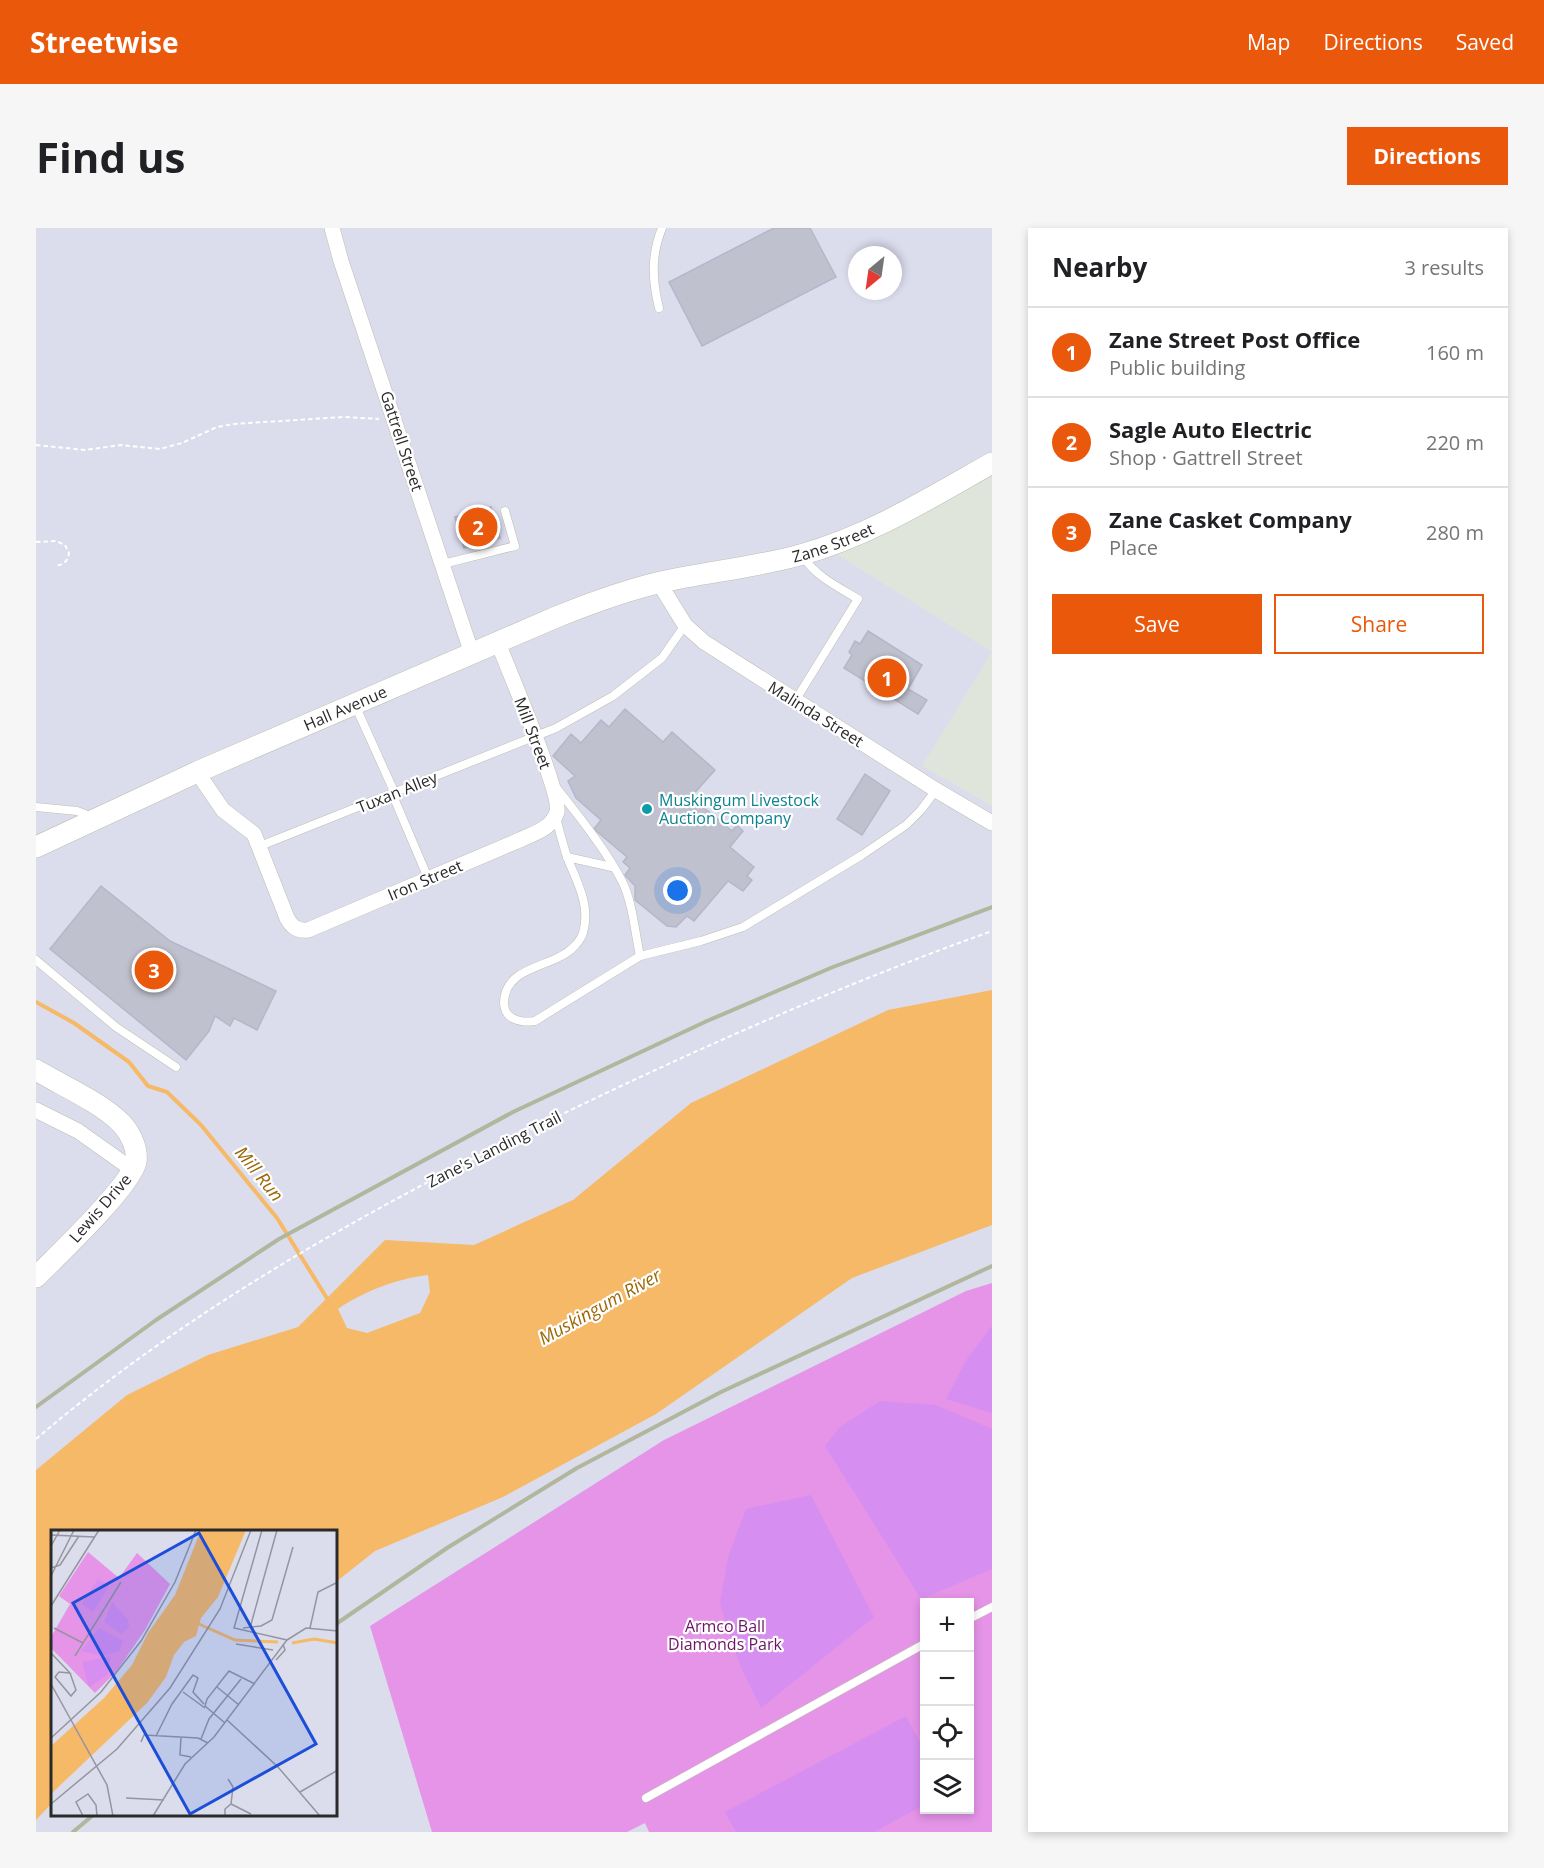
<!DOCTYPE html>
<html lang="en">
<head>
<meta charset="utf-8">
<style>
  body { margin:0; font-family:"Open Sans",sans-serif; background:#f6f6f6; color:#202124 }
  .controls { position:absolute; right:18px; bottom:18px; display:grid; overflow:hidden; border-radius:0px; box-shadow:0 3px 9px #0003 }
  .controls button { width:54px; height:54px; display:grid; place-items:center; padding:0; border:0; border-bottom:2px solid #e0e0e0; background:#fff; color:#202124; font:30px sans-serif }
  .compass { position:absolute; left:812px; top:18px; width:54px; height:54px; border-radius:50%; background:#fff; box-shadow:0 3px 9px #0003; rotate:209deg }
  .you { position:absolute; left:642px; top:663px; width:21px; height:21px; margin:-15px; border:4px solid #fff; border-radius:50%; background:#1a73e8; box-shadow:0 0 0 9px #1a73e833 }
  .badge { display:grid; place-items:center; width:39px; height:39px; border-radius:50%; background:#ea580c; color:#fff; font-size:20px; font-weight:700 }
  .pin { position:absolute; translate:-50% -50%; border:3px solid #fff; box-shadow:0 2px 6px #0006 }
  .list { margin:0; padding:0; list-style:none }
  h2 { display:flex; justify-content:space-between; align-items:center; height:78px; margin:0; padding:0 24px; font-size:26px }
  h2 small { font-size:20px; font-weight:400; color:#757577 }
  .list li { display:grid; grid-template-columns:39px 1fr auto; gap:18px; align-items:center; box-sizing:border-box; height:90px; padding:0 24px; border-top:2px solid #e0e0e0 }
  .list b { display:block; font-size:22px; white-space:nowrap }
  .list p { margin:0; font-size:20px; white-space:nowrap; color:#757577 }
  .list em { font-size:20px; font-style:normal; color:#757577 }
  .actions { display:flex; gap:12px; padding:18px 24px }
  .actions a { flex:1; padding:14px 0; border:2px solid #ea580c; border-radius:0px; text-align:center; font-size:21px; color:#ea580c }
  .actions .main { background:#ea580c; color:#fff }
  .icon { flex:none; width:33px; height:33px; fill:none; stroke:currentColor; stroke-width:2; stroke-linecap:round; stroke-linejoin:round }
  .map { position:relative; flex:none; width:956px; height:1604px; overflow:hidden; border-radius:0px }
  header { display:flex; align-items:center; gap:36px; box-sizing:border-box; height:84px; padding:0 30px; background:#ea580c; color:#fff }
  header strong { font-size:28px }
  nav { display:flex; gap:33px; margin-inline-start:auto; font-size:21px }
  .intro { display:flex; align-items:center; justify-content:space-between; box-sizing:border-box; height:144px; padding:0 36px }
  h1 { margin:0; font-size:42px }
  .button { padding:15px 27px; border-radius:0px; background:#ea580c; color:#fff; font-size:21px; font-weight:700 }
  main { display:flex; gap:36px; padding:0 36px }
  aside { flex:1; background:#fff; border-radius:0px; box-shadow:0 3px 9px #0003 }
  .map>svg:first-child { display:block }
</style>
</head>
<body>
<header>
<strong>Streetwise</strong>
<nav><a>Map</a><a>Directions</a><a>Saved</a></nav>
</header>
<div class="intro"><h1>Find us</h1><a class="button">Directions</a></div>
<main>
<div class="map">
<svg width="956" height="1604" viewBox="0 0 956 1604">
  <rect width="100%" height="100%" fill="#dbdded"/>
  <path fill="#e0e5dc" d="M956 244V578L886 538 956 424 796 323 907 276Z"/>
  <path fill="#e594e8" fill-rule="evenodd" d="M956 1055V1604H613L609 1595 591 1604H396L334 1398 628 1212 930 1063ZM888 1374H933V1582H888Z"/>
  <g fill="#d68ff0">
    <path d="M956 1098V1185L910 1171 931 1131Z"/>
    <path d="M844 1173 900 1177 956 1201V1341L885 1371 789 1218 804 1199Z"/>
    <path d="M775 1267 838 1389 725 1480 706 1442 693 1406 684 1375 692 1329 710 1281Z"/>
    <path d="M870 1488 888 1522V1577L838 1604H700L689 1584Z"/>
  </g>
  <path fill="#f6b967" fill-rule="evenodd" d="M956 762V997L816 1050 620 1186 467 1269 339 1323 300 1354V1304H16V1575L0 1592V1242L91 1167 172 1127 262 1099 349 1012 438 1017 537 972 655 875 852 782ZM392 1047 394 1064 384 1085 331 1105 311 1100 302 1081C326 1064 363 1050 392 1047Z"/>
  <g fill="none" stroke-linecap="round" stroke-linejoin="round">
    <path stroke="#f6b967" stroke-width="4" d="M0 774 38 795 93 834 112 858 131 864 165 897 241 990 292 1072"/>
  </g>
  <g fill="#c0c1ce" stroke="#b5b6c9" stroke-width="1.5">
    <path d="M738 0H774L800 49 666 118 633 54Z"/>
    <path d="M455 279 464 310 428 320 419 289Z"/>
    <path d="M832 403 886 437 872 461 891 472 882 486 808 440 816 427 813 424 819 413 824 416Z"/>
    <path d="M589 481 627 514 636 504 679 542 655 569 696 603 701 597 707 603 694 619 718 639 711 648 716 652 707 663 692 653 658 693 651 688 640 699 631 698 599 672V658L589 647 594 640 587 634 591 629 558 601 565 592 540 570 532 553 539 548 517 528 535 506 545 515 565 492 573 499Z"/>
    <path d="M829 546 854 563 826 607 801 591Z"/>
    <path d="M65 658 134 713 240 763 221 802 198 790 194 798 179 788 173 803 150 832 14 721Z"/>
  </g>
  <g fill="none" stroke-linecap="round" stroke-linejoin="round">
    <g stroke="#bdbfaf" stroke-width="9">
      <g id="service">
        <path d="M623 80C616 52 615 27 626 0"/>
        <path d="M407 336 479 318 469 283"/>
        <path d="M759 473 822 371C802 359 781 349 767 329"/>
        <path d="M319 477 356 559 358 570 392 650"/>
        <path d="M520 559C542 587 571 623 587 655 597 677 599 705 604 728"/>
        <path d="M0 579 41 583 56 589"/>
        <path d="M520 589C523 602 527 616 531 629 541 654 555 677 547 705 544 714 534 724 525 728 504 740 468 743 468 775 468 781 471 787 476 790 484 794 490 794 499 793L604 728 665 713 707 699 826 627 870 597 885 582 900 562"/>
        <path d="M224 618 520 500 577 468 626 430 649 397"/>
        <path d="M531 629 576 639"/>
        <path d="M0 732 80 799 140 839"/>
        <path d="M933 1391 956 1379"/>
        <path d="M610 1570 888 1416"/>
      </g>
    </g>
    <g stroke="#bdbfaf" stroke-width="16">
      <g id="minor">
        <path d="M296 0 305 33 436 426"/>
        <path d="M623 355 649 397 668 414 900 562 956 595"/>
        <path d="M161 544 187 582 218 606 251 690C256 699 261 703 272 702L486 611C499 605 516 600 521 584 526 568 472 440 462 415"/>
        <path d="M0 882 42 903 97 942"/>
      </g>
    </g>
    <g stroke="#bdbfaf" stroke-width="22">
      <g id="secondary">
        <path id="s1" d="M0 619 161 544 518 390C552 376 585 364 621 355 668 344 717 340 764 327 833 308 894 270 956 235"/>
        <path d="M0 842C27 858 64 874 86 896 95 906 102 921 100 934 94 959 21 1028 0 1049"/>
      </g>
    </g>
    <g stroke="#fff" stroke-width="2" stroke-dasharray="4.5 3" stroke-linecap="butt">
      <path d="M0 217 49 222 85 217 124 221 146 215 181 199 197 196 308 189 343 191"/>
      <path d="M0 314 20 313 29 317 33 325C32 333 27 338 19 337"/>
      <path d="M0 1211C154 1080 333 981 514 892 658 822 805 757 956 703"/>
    </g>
    <use href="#service" stroke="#fff" stroke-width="8"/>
    <use href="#minor" stroke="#fff" stroke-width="15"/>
    <use href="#secondary" stroke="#fff" stroke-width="21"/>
    <g stroke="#b2b69d" stroke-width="4">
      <path d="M0 1179 120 1092 243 1011 477 884 671 793 797 739 956 679"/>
      <path d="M300 1396 411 1320 541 1240 685 1164 956 1038"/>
      <path d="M37 1604 56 1588"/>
    </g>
  </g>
  <circle fill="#0f9aa8" stroke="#fff" stroke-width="2" cx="611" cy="581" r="6"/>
  <g text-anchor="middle" stroke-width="4.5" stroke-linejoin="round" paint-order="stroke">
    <g font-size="16" fill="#2a2a2a" stroke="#fff">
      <text transform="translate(366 213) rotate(72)" y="6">Gattrell Street</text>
      <text dy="6" stroke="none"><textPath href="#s1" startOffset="856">Zane Street</textPath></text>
      <text dy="6" stroke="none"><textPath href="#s1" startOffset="339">Hall Avenue</textPath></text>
      <text transform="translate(780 486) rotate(32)" y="6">Malinda Street</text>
      <text transform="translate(497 505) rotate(69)" y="6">Mill Street</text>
      <text transform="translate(361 564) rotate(-22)" y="6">Tuxan Alley</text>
      <text transform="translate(389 652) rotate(-23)" y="6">Iron Street</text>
      <text transform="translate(458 921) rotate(-27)" y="6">Zane's Landing Trail</text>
      <text transform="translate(64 980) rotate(-49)" y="6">Lewis Drive</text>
    </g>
    <g font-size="16" fill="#0d838f" stroke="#fff" text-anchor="start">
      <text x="623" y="578">Muskingum Livestock<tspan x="623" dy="18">Auction Company</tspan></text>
    </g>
    <g font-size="16" fill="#6c1563" stroke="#fff">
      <text x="689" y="1404">Armco Ball<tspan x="689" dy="18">Diamonds Park</tspan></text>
    </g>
    <g font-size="18" font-style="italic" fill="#9d6706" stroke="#fff">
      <text transform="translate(223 946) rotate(51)" y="6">Mill Run</text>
      <text transform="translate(564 1079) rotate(-29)" y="6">Muskingum River</text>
    </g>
  </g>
  <g transform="translate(15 1302)">
    <rect width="286" height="286" fill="#dbdded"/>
    <path d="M37 22 68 48 86 23 119 54 94 100 65 142 44 163 0 118V107L19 74 8 66Z" fill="#e594e8"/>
    <path d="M47 49 58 56 42 82 31 74ZM61 72 77 90 78 97 70 104 53 92ZM48 98 72 111 68 121 51 126 30 121ZM60 126 56 145 38 157 31 132Z" fill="#d68ff0"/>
    <path d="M150 0H195L167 67 150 88 145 106 133 112 123 125 115 147 96 173 0 264V216L53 168 81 135 97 103 124 65Z" fill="#f6b967"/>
    <path fill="none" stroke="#f6b967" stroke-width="3" d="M148 94 184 110 227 112M241 113 263 109 287 113"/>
    <path fill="none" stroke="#94959f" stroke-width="1.5" d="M0 5 43 7M0 16 9 0M0 38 9 35 28 6M0 46 23 0M0 76 48 0M3 98 32 113M192 98 210 96 221 90 242 17M199 98 226 0M259 98 267 62 287 52M236 110 255 98 287 101M185 114 222 120M0 123 19 143 8 142 4 147 20 166 25 160 19 143M24 126 70 52M225 130 234 120 232 114M0 154 56 255 62 286M166 157 188 175M132 162 154 178M176 190 227 237 269 286M174 193 154 176 156 169 178 141 204 154M105 206 121 174 142 145 147 148 142 162 153 174M130 207 129 225 140 227M0 208 50 162 90 111 124 52 145 0M150 209 158 189 190 149M90 212 93 205 147 208 157 213M177 249 182 257 180 274M249 262 287 240M75 268 113 270M0 274 66 219 119 158 169 79 200 0M32 286 25 272 37 264 45 275 46 286M102 286 134 234 163 207 236 110 183 98 211 0M174 286V279L180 274 200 284"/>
    <path fill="#1d4ed8" fill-opacity="0.15" stroke="#1d4ed8" stroke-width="3" d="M148 3 265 214 139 284 22 73Z"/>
    <rect width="286" height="286" fill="none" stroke="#2a2a2a" stroke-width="3"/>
  </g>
</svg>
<div class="controls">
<button>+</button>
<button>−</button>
<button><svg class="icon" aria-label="locate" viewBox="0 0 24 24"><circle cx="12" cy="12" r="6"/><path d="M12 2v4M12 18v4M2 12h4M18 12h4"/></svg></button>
<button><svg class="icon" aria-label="layers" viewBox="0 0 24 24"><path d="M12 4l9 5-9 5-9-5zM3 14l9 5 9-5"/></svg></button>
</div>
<svg class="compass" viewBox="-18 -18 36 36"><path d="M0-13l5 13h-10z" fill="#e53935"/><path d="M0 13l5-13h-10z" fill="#757577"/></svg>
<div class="you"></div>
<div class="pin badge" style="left:851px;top:450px">1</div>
<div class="pin badge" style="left:442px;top:299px">2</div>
<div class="pin badge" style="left:118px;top:742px">3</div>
</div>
<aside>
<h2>Nearby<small>3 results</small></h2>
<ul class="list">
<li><span class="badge">1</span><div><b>Zane Street Post Office</b><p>Public building</p></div><em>160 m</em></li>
<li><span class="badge">2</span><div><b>Sagle Auto Electric</b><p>Shop · Gattrell Street</p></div><em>220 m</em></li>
<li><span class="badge">3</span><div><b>Zane Casket Company</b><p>Place</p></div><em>280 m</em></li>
</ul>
<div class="actions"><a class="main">Save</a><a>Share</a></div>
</aside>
</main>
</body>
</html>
